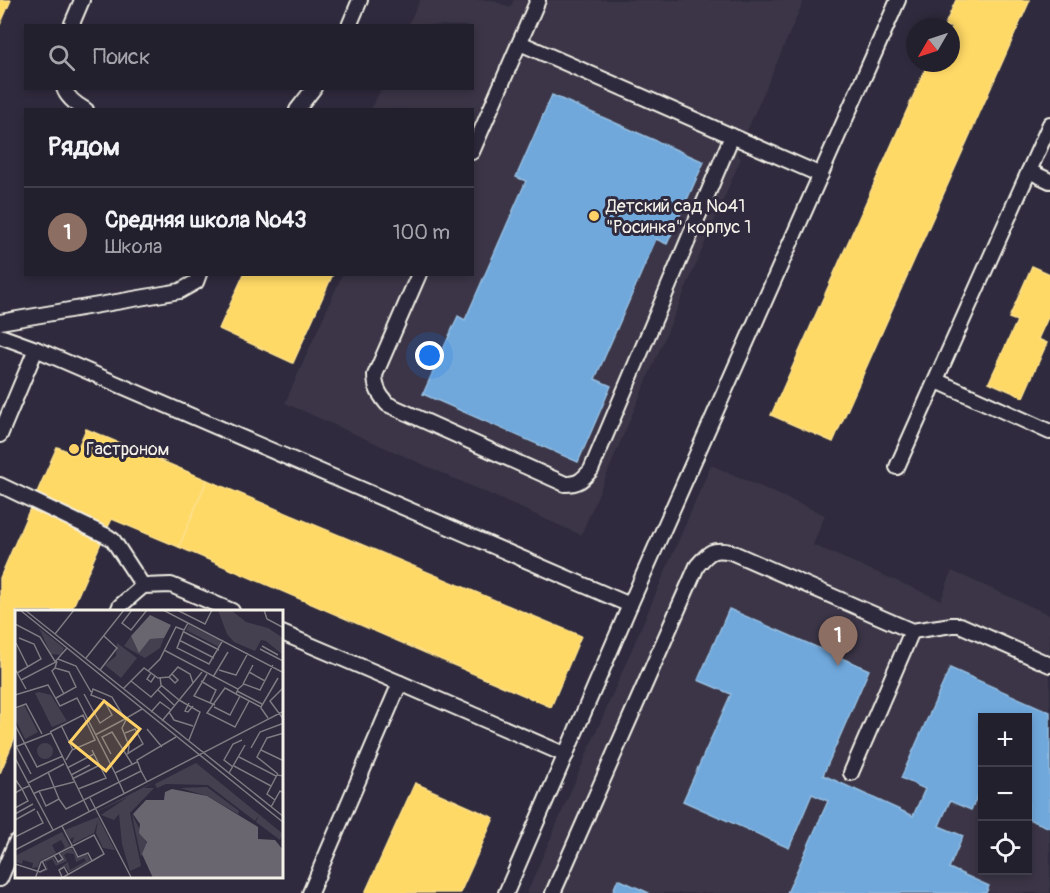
<!DOCTYPE html>
<html lang="ru">
<head>
<meta charset="utf-8">
<style>
  body { margin:0; font-family:Pangolin,sans-serif; background:#2b2836; color:#f1f3f6 }
  .controls { position:absolute; right:18px; bottom:18px; display:grid; overflow:hidden; border-radius:0px; box-shadow:0 3px 9px #0003 }
  .controls button { width:54px; height:54px; display:grid; place-items:center; padding:0; border:0; border-bottom:2px solid #403e4a; background:#23202e; color:#f1f3f6; font:30px sans-serif }
  .compass { position:absolute; left:906px; top:18px; width:54px; height:54px; border-radius:50%; background:#23202e; box-shadow:0 3px 9px #0003; rotate:231deg }
  .you { position:absolute; left:430px; top:356px; width:21px; height:21px; margin:-15px; border:4px solid #fff; border-radius:50%; background:#1a73e8; box-shadow:0 0 0 9px #1a73e833 }
  .badge { display:grid; place-items:center; width:39px; height:39px; border-radius:50%; background:#b45309; color:#fff; font-size:20px; font-weight:700 }
  .pin { position:absolute; translate:-50% -50px; filter:drop-shadow(0 2px 3px #0008) }
  .pin::after { content:''; position:absolute; top:32px; width:21px; height:18px; background:inherit; clip-path:polygon(0 0,100% 0,50% 100%) }
  .list { margin:0; padding:0; list-style:none }
  h2 { display:flex; justify-content:space-between; align-items:center; height:78px; margin:0; padding:0 24px; font-size:26px }
  h2 small { font-size:20px; font-weight:400; color:#a3a3aa }
  .list li { display:grid; grid-template-columns:39px 1fr auto; gap:18px; align-items:center; box-sizing:border-box; height:90px; padding:0 24px; border-top:2px solid #403e4a }
  .list b { display:block; font-size:22px; white-space:nowrap }
  .list p { margin:0; font-size:20px; white-space:nowrap; color:#a3a3aa }
  .list em { font-size:20px; font-style:normal; color:#a3a3aa }
  .icon { flex:none; width:33px; height:33px; fill:none; stroke:currentColor; stroke-width:2; stroke-linecap:round; stroke-linejoin:round }
  .map { position:relative; flex:none; width:1050px; height:893px; overflow:hidden }
  .search { position:absolute; background:#23202e; box-shadow:0 3px 9px #0003; left:24px; top:24px; width:450px; height:66px; display:flex; align-items:center; gap:15px; box-sizing:border-box; padding:0 21px; border-radius:0px; color:#a3a3aa; font-size:22px }
  .panel { position:absolute; background:#23202e; box-shadow:0 3px 9px #0003; left:24px; top:108px; width:450px; height:168px; border-radius:0px }
  .map>svg:first-child { display:block }
</style>
</head>
<body>
<div class="map">
<svg width="1050" height="893" viewBox="0 0 1050 893">
  <rect width="100%" height="100%" fill="#2f2a3d"/>
  <filter id="ink" filterUnits="userSpaceOnUse"><feTurbulence type="fractalNoise" baseFrequency=".0167" numOctaves="2"/><feDisplacementMap in="SourceGraphic" scale="12" xChannelSelector="R" yChannelSelector="G"/><feConvolveMatrix kernelMatrix="1 2 1 2 8 2 1 2 1" color-interpolation-filters="sRGB"/></filter>
  <g filter="url(#ink)">
    <g fill="#3b3647" fill-rule="evenodd">
      <path d="M420 0H492L510 8 514 0H804L737 154 741 158 581 535 285 403 342 275 472 274V110L371 109 381 89 472 88V26L408 25Z"/>
      <path d="M711 465 825 515 813 545 941 600 952 571 1050 615V893H527ZM982 718H1028V870H982Z"/>
    </g>
    <g fill="#ffd966" stroke="#fce08d" stroke-width="1.5">
      <path d="M0 0H11L0 25Z"/>
      <path d="M956 0H1030L833 442 771 415 928 63H951V27H944Z"/>
      <path d="M1032 266 1050 274V313L1038 339 1047 343 1023 397 989 382 1017 321 1009 318Z"/>
      <path d="M244 274H333L293 363 219 329Z"/>
      <path d="M86 429 207 480 179 547 112 519 106 531 35 497 57 447 75 454Z"/>
      <path d="M207 480 581 636 551 707 179 547Z"/>
      <path d="M32 504 103 538 71 611H16V735L0 773V578Z"/>
      <path d="M415 783 494 818 460 893H365Z"/>
    </g>
    <g fill="#6fa8dc" stroke="#97bee0" stroke-width="1.5">
      <path d="M552 95 704 162 667 244 656 239 595 379 611 386 578 462 423 394 458 316 465 320 526 181 516 177Z"/>
      <path d="M729 609 869 670 823 775 913 816 925 789 901 778 950 668 1050 712V828L1028 819V718H982V799L977 797 971 810 950 801 939 826 963 836 949 868 989 886 986 893H787L828 801 812 794 789 848 683 801 731 694 698 680Z"/>
      <path d="M618 879 649 893H612Z"/>
    </g>
    <g fill="none" stroke-linecap="round" stroke-linejoin="round">
      <g stroke="#f4f1e8" stroke-width="18">
        <g id="lane">
          <path d="M71 26 82 0"/>
          <path d="M349 26 360 0"/>
          <path d="M520 43 821 175"/>
          <path d="M64 88C67 98 77 105 86 110"/>
          <path d="M297 110 314 88"/>
          <path d="M472 152 538 0"/>
          <path d="M1029 171 1050 181"/>
          <path d="M419 274 375 375C375 387 379 394 387 404L565 484C579 484 582 480 591 470L732 136"/>
          <path d="M0 322 180 291 196 282 199 274"/>
          <path d="M0 336 36 349 0 435"/>
          <path d="M36 349 630 605"/>
          <path d="M937 381 1050 432"/>
          <path d="M897 467 1050 124"/>
          <path d="M0 485 107 536 113 540 143 586"/>
          <path d="M118 611 120 606 143 586 171 585 232 611"/>
          <path d="M282 633 400 683 310 893"/>
          <path d="M400 683 566 755"/>
          <path d="M851 773 912 631"/>
          <path d="M0 879 16 842"/>
          <path d="M506 893 630 605 898 0"/>
          <path d="M553 893 697 566C709 552 712 548 731 552L912 631 952 625H960L1050 665"/>
        </g>
      </g>
      <use href="#lane" stroke="#2f2a3d" stroke-width="14"/>
    </g>
  </g>
  <g fill="#ffd166" stroke="#2f2a3d" stroke-width="2">
    <circle cx="594" cy="216" r="6"/>
    <circle cx="74" cy="449" r="6"/>
  </g>
  <g text-anchor="middle" stroke-width="6" stroke-linejoin="round" paint-order="stroke">
    <g font-size="18" fill="#f4f1e8" stroke="#2f2a3d" text-anchor="start">
      <text x="606" y="212">Детский сад №41<tspan x="606" dy="21">"Росинка" корпус 1</tspan></text>
      <text x="86" y="455">Гастроном</text>
    </g>
  </g>
  <g transform="translate(15 610)">
    <rect width="268" height="268" fill="#2f2a3d"/>
    <path d="M203 0H216L231 12 253 18 268 28V45L251 31 246 30 240 41 219 32 212 24ZM174 15 206 31 204 37 171 20ZM24 18 49 38 46 45 36 44ZM116 26 124 43 135 29 149 28 145 38 130 48 109 36ZM102 33 122 48 106 68 90 55 101 46ZM24 82 36 85 52 111 37 117 20 83ZM9 95 23 122 10 129 0 109V100ZM22 141a8 8 0 1 1 16 0a8 8 0 1 1-16 0ZM181 153 268 224 265 230 241 212 244 205 240 211 193 175 151 174 142 178 140 174ZM139 172 129 178H139L115 203 126 256 115 261 107 234 104 204 99 210 86 205 113 187 71 207ZM192 177 224 201 223 204 192 186 165 178ZM117 204 132 234 126 247 119 215ZM83 207 100 240 88 238 81 223 83 210 79 223 57 234 59 227 55 229 50 220ZM47 222 55 236 47 240 50 237 46 230 37 235 41 243 25 251 23 257 17 258 18 253 8 250 7 254 0 252V246ZM56 238 63 248 72 244 75 251 54 262 50 256 43 259 53 252 55 260 71 251 69 248 61 252 59 244 52 243 49 245 52 251 41 256 37 249 31 252 33 260 24 264 32 259 30 251 38 247 42 253 48 250 46 243Z" fill="#454050"/>
    <path d="M135 5 156 15 149 28 135 29 124 43 116 26ZM157 179 192 186 243 217V229L260 230 268 240V268H138L127 244 132 232 124 223 125 214 118 204 131 190H149L150 182Z" fill="#6a6670"/>
    <path fill="none" stroke="#7e7a81" stroke-width="1.5" d="M5 0 269 213M10 0 269 207M117 0 107 13 116 20 132 0M148 0 269 63M162 0 190 14 197 0M249 0 252 9 269 18M0 14 25 27 41 53M169 20 162 38 194 54 208 30M169 22 204 40M40 24 59 0M164 30 199 48M1 33 13 57M247 36 263 45M245 39 268 51M149 40 223 79 221 84M71 48 109 0M43 49 61 56 76 82M40 58 37 61 49 84M0 59 11 79M85 60 102 38 89 26M204 60 221 65 233 43M133 61 145 49 161 17 169 20 173 13M234 62 250 71M2 63 26 49 19 34 4 28M136 63 132 69 136 72 140 66M192 64 179 86 200 95M145 67 146 75 164 90M154 67 160 73 163 70 157 64M198 67 213 42M6 70 39 53 52 38M116 71 136 87 147 75M186 71 201 80 195 93M228 74 238 55M268 78 255 91 269 110M108 79 129 58 143 68 154 67 163 57 175 64 178 73M223 79 229 74 245 80 258 55M143 80 159 95M222 81 247 94M69 84 85 113 97 105 89 90 76 85 78 79 97 87 110 109 127 99M0 85 33 75 45 96 62 88 100 163 122 152M41 88 61 77 54 62 40 58 42 51M164 90 185 102 174 130M234 91 220 117 192 103 210 78 212 79 221 84 246 97V98L253 108M174 93 170 101 173 102 178 96M199 97 215 105 225 86M246 97 263 68M0 98 11 94 27 124M136 102 145 92 156 100M154 102 159 110 178 116M111 110 107 118 114 136 113 143M147 111 187 62M0 115 22 157 48 146M46 115 58 140M132 119 147 137M35 122 68 105 80 130 57 140 51 150M110 123 120 119 128 134 112 144M80 125 110 109M0 134 16 164M0 137 36 123 74 201M236 138 245 122 269 113M246 140 269 151M96 144 87 127 97 122 117 154M224 147 261 166M0 148 38 220M219 156 256 176M218 157 209 150 218 134 227 130M52 158 79 144M126 161 122 150 161 127M33 162 44 189M100 163 109 183M214 163 230 135M263 164 242 147 252 128 269 123M56 165 75 155M0 169 7 179 14 176M57 169 85 155M13 173 49 154M63 179 91 168 77 140M24 181 59 172M0 183 7 179 13 191 0 198M18 184 24 181 31 196 44 189 51 199 126 161 132 172M75 188 117 269M260 190 252 184 262 165 269 166M256 197 265 181 269 183M0 204 18 194M0 210 20 199M0 227 28 213 22 201M0 240 269 101M39 245 43 252 48 249 44 243M0 254 25 262 31 259 27 251M47 267 44 260 49 257 53 264M20 269 26 252 79 225 89 244 77 251M45 269 77 251 73 243 63 247 47 216"/>
    <path fill="#ffd166" fill-opacity="0.15" stroke="#ffd166" stroke-width="3" d="M89 91 125 119 91 161 55 132Z"/>
    <rect width="268" height="268" fill="none" stroke="#f4f1e8" stroke-width="3"/>
  </g>
</svg>
<div class="controls">
<button>+</button>
<button>−</button>
<button><svg class="icon" aria-label="locate" viewBox="0 0 24 24"><circle cx="12" cy="12" r="6"/><path d="M12 2v4M12 18v4M2 12h4M18 12h4"/></svg></button>
</div>
<svg class="compass" viewBox="-18 -18 36 36"><path d="M0-13l5 13h-10z" fill="#e53935"/><path d="M0 13l5-13h-10z" fill="#a3a3aa"/></svg>
<div class="you"></div>
<div class="pin badge" style="left:838px;top:666px;background:#8d6e63">1</div>
<div class="search"><svg class="icon" aria-label="search" viewBox="0 0 24 24"><circle cx="10" cy="10" r="6"/><path d="M15 15l6 6"/></svg>Поиск</div>
<section class="panel">
<h2>Рядом<small></small></h2>
<ul class="list">
<li><span class="badge" style="background:#8d6e63">1</span><div><b>Средняя школа №43</b><p>Школа</p></div><em>100 m</em></li>
</ul>
</section>
</div>
</body>
</html>
